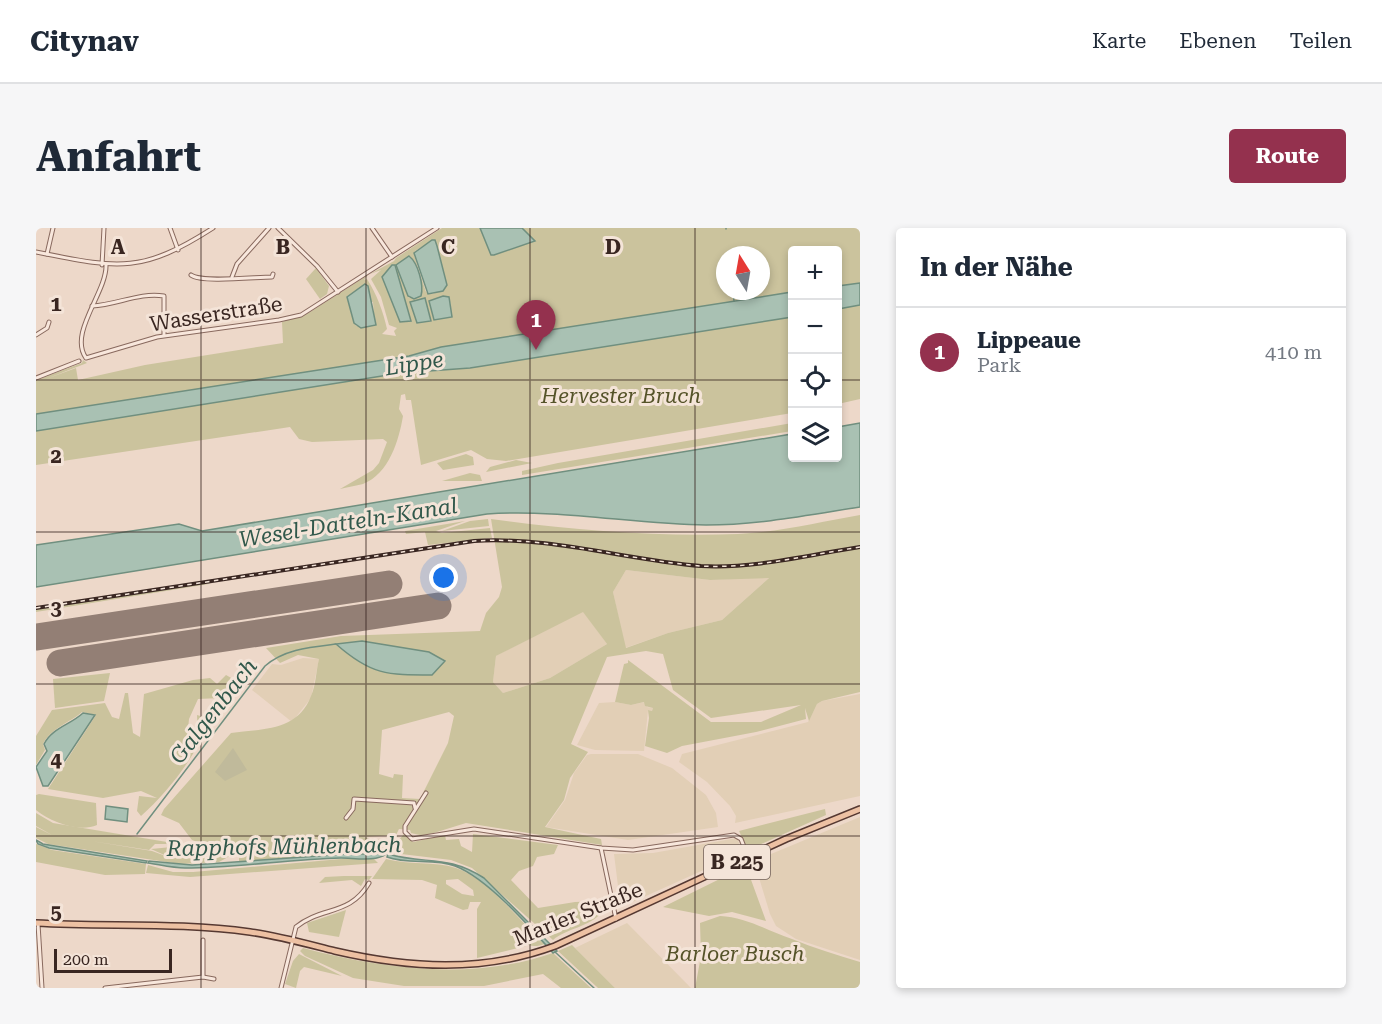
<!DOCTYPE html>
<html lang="de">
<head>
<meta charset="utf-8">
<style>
  body { margin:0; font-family:"Roboto Serif",serif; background:#f6f6f7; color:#1f2937 }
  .controls { position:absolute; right:18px; top:18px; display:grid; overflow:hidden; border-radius:6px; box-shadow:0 3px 9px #0003 }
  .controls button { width:54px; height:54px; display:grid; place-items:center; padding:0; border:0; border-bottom:2px solid #e0e1e3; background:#fff; color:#1f2937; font:30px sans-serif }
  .compass { position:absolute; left:680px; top:18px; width:54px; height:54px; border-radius:50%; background:#fff; box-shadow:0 3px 9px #0003; rotate:349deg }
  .scale { position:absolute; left:18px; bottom:15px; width:118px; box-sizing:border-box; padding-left:6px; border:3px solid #392621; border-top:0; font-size:16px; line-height:21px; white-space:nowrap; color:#392621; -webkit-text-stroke:4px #f4e4d8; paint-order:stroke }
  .you { position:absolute; left:408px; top:350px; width:21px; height:21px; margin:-15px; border:4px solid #fff; border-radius:50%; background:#1a73e8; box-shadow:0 0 0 9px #1a73e833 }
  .badge { display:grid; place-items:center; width:39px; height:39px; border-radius:50%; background:#94314e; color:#fff; font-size:20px; font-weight:700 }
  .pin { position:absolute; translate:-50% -50px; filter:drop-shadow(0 2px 3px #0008) }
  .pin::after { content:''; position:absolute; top:32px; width:21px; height:18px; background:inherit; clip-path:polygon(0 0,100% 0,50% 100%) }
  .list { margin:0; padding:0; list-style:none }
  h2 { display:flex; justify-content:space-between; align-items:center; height:78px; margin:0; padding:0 24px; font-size:26px }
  h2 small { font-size:20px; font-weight:400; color:#747a83 }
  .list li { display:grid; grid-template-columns:39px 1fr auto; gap:18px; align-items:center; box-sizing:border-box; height:90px; padding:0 24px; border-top:2px solid #e0e1e3 }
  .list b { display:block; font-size:22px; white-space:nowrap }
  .list p { margin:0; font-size:20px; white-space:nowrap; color:#747a83 }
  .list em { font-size:20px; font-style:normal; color:#747a83 }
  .icon { flex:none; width:33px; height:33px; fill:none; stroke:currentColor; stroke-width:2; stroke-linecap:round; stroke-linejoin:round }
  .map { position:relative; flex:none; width:824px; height:760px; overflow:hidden; border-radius:6px }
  header { display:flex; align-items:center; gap:36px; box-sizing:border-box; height:84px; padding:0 30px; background:#fff; border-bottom:2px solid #e0e1e3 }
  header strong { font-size:28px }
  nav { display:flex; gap:33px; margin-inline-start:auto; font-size:21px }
  .intro { display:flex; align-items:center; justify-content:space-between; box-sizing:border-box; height:144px; padding:0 36px }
  h1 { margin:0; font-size:42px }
  .button { padding:15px 27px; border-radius:6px; background:#94314e; color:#fff; font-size:21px; font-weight:700 }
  main { display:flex; gap:36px; padding:0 36px }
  aside { flex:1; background:#fff; border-radius:6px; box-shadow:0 3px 9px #0003 }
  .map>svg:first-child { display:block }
</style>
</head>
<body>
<header>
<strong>Citynav</strong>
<nav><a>Karte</a><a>Ebenen</a><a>Teilen</a></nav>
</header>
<div class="intro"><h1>Anfahrt</h1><a class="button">Route</a></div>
<main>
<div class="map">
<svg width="824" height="760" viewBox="0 0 824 760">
  <rect width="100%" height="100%" fill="#edd8c9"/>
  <g fill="#e2cfb6">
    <path d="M590 342 674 352 734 349 686 392 632 405 589 420 577 364Z"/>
    <path d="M547 383 571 416 514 450 467 465 457 454 460 428Z"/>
    <path d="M267 430 283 431 275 470 256 494 216 462 236 436 245 437Z"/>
    <path d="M824 466V568L699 595 700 588 694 578 671 554 643 534 646 526 772 494 781 476 786 473Z"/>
    <path d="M579 474 595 477 609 474 611 479 617 480 616 483 612 482 608 523 559 522 541 517 563 475Z"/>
    <path d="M555 526H602L636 540 670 567 680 585 682 599 592 612 510 599 529 572 538 545 551 527Z"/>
    <path d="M824 589V732L760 711 740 698 734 686 718 633Z"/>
    <path d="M701 610 706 622 703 626 590 677 584 674 578 626 617 625Z"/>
    <path d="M591 695 655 760H579L539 720Z"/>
  </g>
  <g fill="#cbc39d" fill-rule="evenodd">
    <path d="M406 0H444L455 26 458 27 499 13 486 0H824V171L802 176V22H756V185L470 233 451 231 435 222 385 237 375 172H370L369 166 365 167 363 181 367 188C363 212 353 246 327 256 320 258 311 259 304 261L337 242 343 235 351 214 347 211 276 214 263 211 254 199 0 237V152L46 135 47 132 51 135 10 151 40 140 42 152 109 137 247 115 246 94 274 84 332 47 328 52 331 51C341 67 347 83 351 101L346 106 360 108 358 103 361 100 353 97 345 69 335 51 345 42 334 46 358 33 360 30ZM397 12 411 57 407 63 395 66 390 64 378 27 379 23ZM689 27H725V63H689ZM374 28 380 37 386 62 373 70 360 37ZM356 37H359L375 93 364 94 346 49ZM407 68 413 69 415 79 398 92 393 73ZM311 70 337 74 339 98H320Z"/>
    <path d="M280 40 293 58 291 66 284 71 270 51Z"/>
    <path d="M756 195V203L486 247V243L522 235Z"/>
    <path d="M430 226 437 229 438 237 407 242 401 235Z"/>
    <path d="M480 232 496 235 450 244 454 239Z"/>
    <path d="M434 245 444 247 446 253H406Z"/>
    <path d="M824 287V464L786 473 781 476 773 493 769 480 770 491 720 504 646 518 631 525 609 518 613 490 612 482 616 483 617 480 609 478 608 474 595 477 579 474 588 436 592 435V432L675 494H725L765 477 675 490 637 462 627 426 610 423 571 429 535 516 552 524 534 550 528 572 509 599 565 611 566 617 430 595 388 608 375 605 374 602 363 601 360 607 327 609 345 612 362 608 353 618C319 613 281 615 247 621L339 617 354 619 352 623 210 634 203 633V628H194L183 634 144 636 12 616 0 610V599L16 607 0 598V585L17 595 143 616H119L113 622 55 613 116 623 135 630 115 621 167 616 156 612 143 595 125 587 128 581 195 505C226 501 262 503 275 468 280 457 280 443 283 431L262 427 244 435 230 420 305 408 444 403 450 385 463 369 466 359 455 291C536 302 620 309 702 306 743 304 784 294 824 287ZM590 342 674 352 733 350 686 392 632 405 590 420 577 364ZM547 384 571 416 514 450 467 465 457 454 460 428ZM413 484 418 488 412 515 384 571 366 570 367 547 358 546 357 550 343 546 346 502Z"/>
    <path d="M452 291 453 298 406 303 434 293Z"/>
    <path d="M429 293 400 303 406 305 454 300 456 310 392 317 389 304 370 306 369 303Z"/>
    <path d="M174 355 173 356 0 384V381Z"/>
    <path d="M74 445 68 473 19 480 17 451Z"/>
    <path d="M190 447 197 451 185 470 162 471 153 491 151 511 162 510 161 487 174 491C161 527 133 563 105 588L101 583 103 568 121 570 105 563 67 570 12 561 60 487 46 484C33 495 15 500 7 516L9 522 0 537V508L16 482 69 475 76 489 83 491 89 465H92L97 505 104 509 108 466 157 452 174 450 181 456Z"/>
    <path d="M3 566 60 575 61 597C43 605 15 594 0 582V567Z"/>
    <path d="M789 581 790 587 712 622 703 603Z"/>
    <path d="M368 606 377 614 409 607 410 612 423 611 425 618 436 624 437 606 522 617 518 626 501 629 497 638 483 643 475 652 502 680 539 674 566 673V684C554 699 531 700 517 712L436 640 415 632 357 625 356 620Z"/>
    <path d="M0 616 16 622 110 636 109 646 69 647 0 634Z"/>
    <path d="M305 631H338L342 635 154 649 110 645 112 637 137 644H157Z"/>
    <path d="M350 631C372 637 398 633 420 640 453 651 483 693 509 716 501 719 493 719 487 714L490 718 441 730V681L445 674H434L432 681 427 682 399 670 401 657 386 652 336 651ZM410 652 422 651 437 662 438 668 426 666 410 656Z"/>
    <path d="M710 638 730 693 696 684 673 688 627 679Z"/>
    <path d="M308 648H336L333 652 329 651 325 658 316 652 283 655 289 649Z"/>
    <path d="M310 682 303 709 273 704 271 695Z"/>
    <path d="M684 688C710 689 732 703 756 711 778 720 801 727 824 734V760H659L665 728 664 695Z"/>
    <path d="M536 717 579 760H562L522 723Z"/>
    <path d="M267 720C347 741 437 753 517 725L555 760H525L507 746 448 758H368L317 750 269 728 264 723Z"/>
    <path d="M263 726 306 748 268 739 264 743 260 760 249 756 257 733Z"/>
  </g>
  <path fill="#c0ba9b" d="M197 520 211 542 189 553 179 544Z"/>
  <g fill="#a9c1b3" stroke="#708f7f" stroke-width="1.5">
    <path d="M444 0H486L499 13 458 27H455Z"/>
    <path d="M396 12H399L401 18 411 57 407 63 392 66 378 25Z"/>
    <path d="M373 28C382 35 388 57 385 68L378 71 372 68 360 37Z"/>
    <path d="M356 37H359L375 93 364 94 346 49Z"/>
    <path d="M824 55V77L802 81V58Z"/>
    <path d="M329 56 332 58 340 97 325 100 318 95 311 69Z"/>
    <path d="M756 64V89L434 140 365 145 0 203V186L373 128 405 119Z"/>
    <path d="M407 68 413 69 416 89 398 92 393 73Z"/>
    <path d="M389 70 395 93 381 95 374 74Z"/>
    <path d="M824 195V279C773 287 722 297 670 297 597 296 524 281 451 286L0 359V317L143 296 166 303 756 206V230H802V199Z"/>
    <path d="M326 413 393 424 409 433 396 447C351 447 335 447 300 416Z"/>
    <path d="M47 485 59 487 12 558H7L0 539 11 523 8 516C16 500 34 497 47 485Z"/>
    <path d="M70 578 92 581 91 594 69 591Z"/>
    <path d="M0 612 7 616 111 633 110 635 13 620 2 616Z"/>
    <path d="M311 626H350C341 634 318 630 305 630 253 631 201 640 149 640 137 640 125 637 112 635L113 633 156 637Z"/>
    <path d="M352 626C391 637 410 626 448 650L521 723 517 725C494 699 451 650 419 638 398 630 372 637 351 629Z"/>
  </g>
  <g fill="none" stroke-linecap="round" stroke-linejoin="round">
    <g stroke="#708f7f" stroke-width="1.5">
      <path d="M690 0V1"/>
      <path d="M693 23V27"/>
      <path d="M697 63 698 73"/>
      <path d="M101 606 229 438C248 421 275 419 300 416"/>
      <path d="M519 724 558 760"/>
    </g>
    <g stroke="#937f75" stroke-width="27">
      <path d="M1 409 353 356"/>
      <path d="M24 435 402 378"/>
    </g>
    <g stroke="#88695e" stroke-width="5">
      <g id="minor">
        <path d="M134 0 142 22"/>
        <path d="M242 0 281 38 302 64"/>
        <path d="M336 0 356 29"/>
        <path d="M0 24C81 40 104 47 177 0"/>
        <path d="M11 26 17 0"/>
        <path d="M66 37 68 0"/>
        <path d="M70 37C71 64 32 105 50 130L121 109 243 92 265 87 401 0"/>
        <path d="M155 47C165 55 220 49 236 49L237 46"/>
        <path d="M196 49 201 36 233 0"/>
        <path d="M56 78C81 77 103 64 128 68V107"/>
        <path d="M0 107 11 100 13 94"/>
        <path d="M0 150 43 133"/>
        <path d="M390 565 369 598V604L376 611 438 601 565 620 597 622 698 607 705 611 712 629"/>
        <path d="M310 590 317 581 318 571 378 575 379 580"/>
        <path d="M565 620 580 691"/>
        <path d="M2 696 6 760"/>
        <path d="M167 749 178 751"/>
        <path d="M69 760 167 749V712"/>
        <path d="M245 760 260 699C286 678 314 688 333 655"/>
      </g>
    </g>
    <g stroke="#563932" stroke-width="8">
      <path id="primary" d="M0 695C71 699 144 694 214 704 243 708 271 716 299 723 373 740 446 745 519 718L750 611 824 581"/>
    </g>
    <use href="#minor" stroke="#f8e7dc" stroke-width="3"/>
    <use href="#primary" stroke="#edc1a3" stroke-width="5"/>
    <g stroke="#392621" stroke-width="4">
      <path id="rail" d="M0 380 438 313C515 308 590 332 665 338 718 341 772 327 824 319"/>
    </g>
    <use href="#rail" stroke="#f4e4d8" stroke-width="1.5" stroke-dasharray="4.5" stroke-linecap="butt"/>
  </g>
  <path fill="none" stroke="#392621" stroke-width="1.5" stroke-opacity="0.55" d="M165 0V760M330 0V760M494 0V760M659 0V760M0 152H756M802 152H824M0 304H824M0 456H824M0 608H824"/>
  <g text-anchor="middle" stroke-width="6" stroke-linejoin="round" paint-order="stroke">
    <rect fill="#f4e4d8" stroke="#715f58" stroke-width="1.5" x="668" y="617" width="66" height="34" rx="4.5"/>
    <g font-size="20" font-weight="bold" fill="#392621">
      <text x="701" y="641">B 225</text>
    </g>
    <g font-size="21" fill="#392621" stroke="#f4e4d8">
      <text transform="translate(180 86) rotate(-9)" y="7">Wasserstraße</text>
      <text transform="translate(542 686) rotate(-22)" y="7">Marler Straße</text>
    </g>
    <g font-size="21" font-style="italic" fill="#555329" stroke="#f4e4d8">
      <text x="585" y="175">Hervester Bruch</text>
      <text x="699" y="733">Barloer Busch</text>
    </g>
    <g font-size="22" font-style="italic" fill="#31584b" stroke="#f4e4d8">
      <text transform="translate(378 135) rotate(-9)" y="8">Lippe</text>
      <text transform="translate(312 294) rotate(-9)" y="8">Wesel-Datteln-Kanal</text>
      <text transform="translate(177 483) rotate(-52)" y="8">Galgenbach</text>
      <text transform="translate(248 618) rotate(-1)" y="8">Rapphofs Mühlenbach</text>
    </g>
  </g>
  <g font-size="20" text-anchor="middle" font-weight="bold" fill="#392621" stroke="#f4e4d8" stroke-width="6" stroke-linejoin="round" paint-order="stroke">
    <text x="82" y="26">A</text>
    <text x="247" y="26">B</text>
    <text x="412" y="26">C</text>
    <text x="577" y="26">D</text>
    <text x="20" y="83">1</text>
    <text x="20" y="235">2</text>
    <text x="20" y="387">3</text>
    <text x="20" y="539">4</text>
    <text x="20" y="691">5</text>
  </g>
</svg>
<div class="controls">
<button>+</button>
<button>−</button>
<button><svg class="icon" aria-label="locate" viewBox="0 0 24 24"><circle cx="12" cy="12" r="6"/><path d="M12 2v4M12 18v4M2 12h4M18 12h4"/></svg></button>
<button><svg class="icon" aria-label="layers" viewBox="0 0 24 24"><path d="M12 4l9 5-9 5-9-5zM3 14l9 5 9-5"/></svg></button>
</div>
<svg class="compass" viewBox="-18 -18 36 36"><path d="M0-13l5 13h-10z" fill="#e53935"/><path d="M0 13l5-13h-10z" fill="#747a83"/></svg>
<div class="scale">200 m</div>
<div class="you"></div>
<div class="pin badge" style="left:500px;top:122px">1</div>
</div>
<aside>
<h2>In der Nähe<small></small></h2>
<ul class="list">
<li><span class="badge">1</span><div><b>Lippeaue</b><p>Park</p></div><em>410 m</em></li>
</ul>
</aside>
</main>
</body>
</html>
